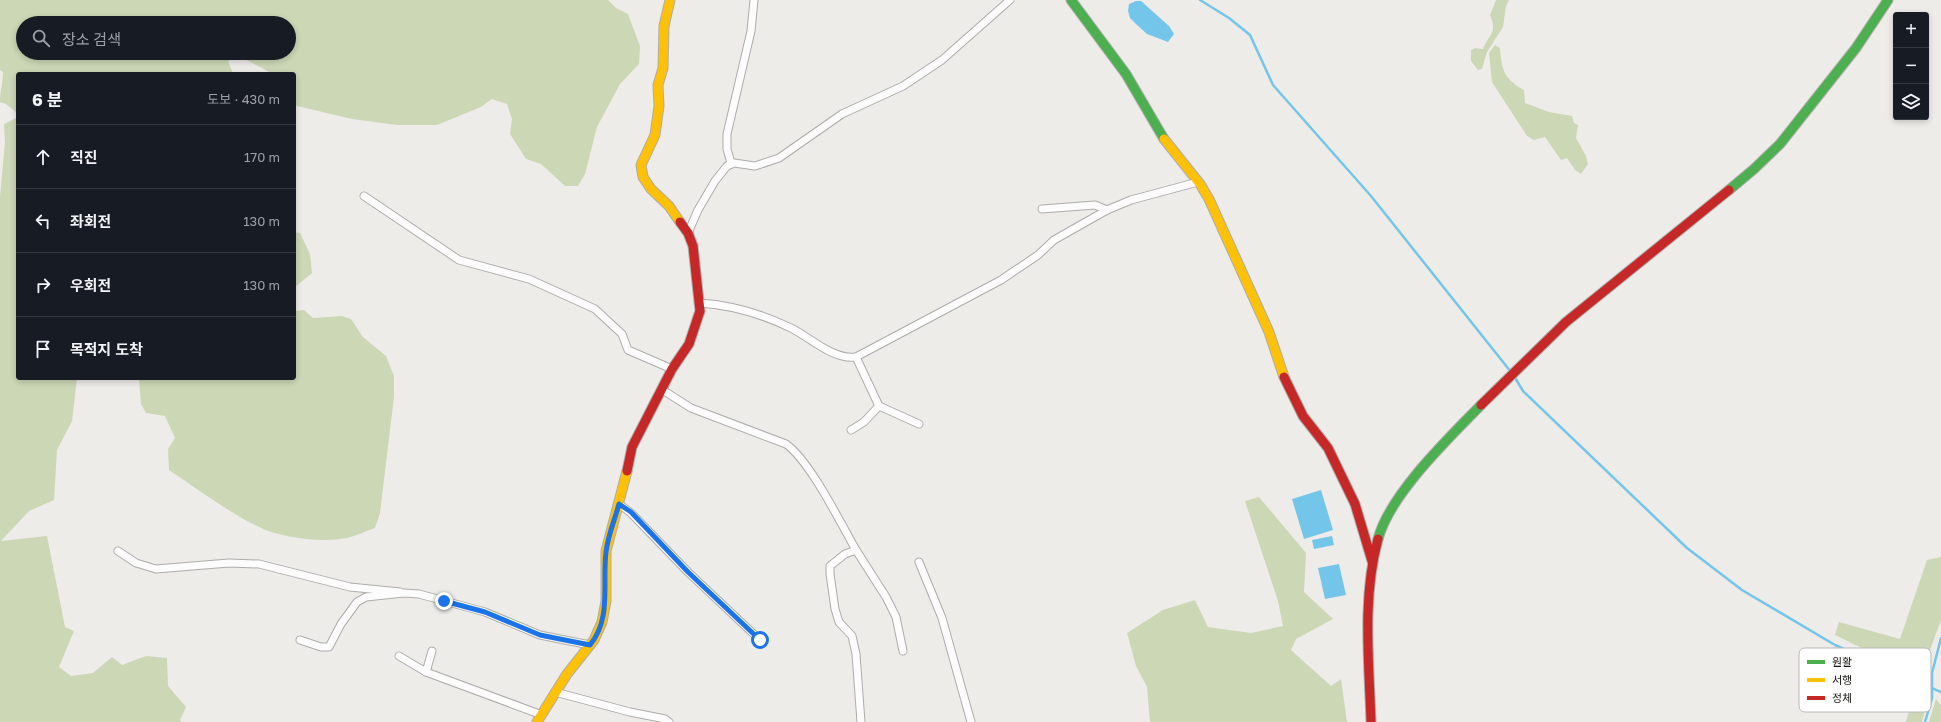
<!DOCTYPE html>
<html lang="ko">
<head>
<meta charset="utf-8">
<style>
  body { margin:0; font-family:"Golos Text","Noto Sans KR",sans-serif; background:#20242c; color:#f1f3f6 }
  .controls { position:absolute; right:12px; top:12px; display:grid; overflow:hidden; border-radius:4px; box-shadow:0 2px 6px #0003 }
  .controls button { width:36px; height:36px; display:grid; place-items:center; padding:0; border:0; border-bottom:1px solid #363941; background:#171b24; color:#f1f3f6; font:20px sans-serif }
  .stop { position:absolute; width:12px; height:12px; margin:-9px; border:3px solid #1a73e8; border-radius:50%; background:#fff }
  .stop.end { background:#1a73e8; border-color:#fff; box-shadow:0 1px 4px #0008 }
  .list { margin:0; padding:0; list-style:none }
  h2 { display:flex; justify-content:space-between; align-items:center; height:52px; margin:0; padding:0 16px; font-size:17px }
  h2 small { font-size:13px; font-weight:400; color:#9ea1a6 }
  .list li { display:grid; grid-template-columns:26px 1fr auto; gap:12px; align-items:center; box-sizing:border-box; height:64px; padding:0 16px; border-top:1px solid #363941 }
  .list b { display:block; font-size:15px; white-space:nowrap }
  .list em { font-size:13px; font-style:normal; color:#9ea1a6 }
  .icon { flex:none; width:22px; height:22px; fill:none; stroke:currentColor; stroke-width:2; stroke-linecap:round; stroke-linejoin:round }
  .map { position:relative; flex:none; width:1941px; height:722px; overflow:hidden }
  .search { position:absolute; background:#171b24; box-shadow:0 2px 6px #0003; left:16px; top:16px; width:280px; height:44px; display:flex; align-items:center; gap:10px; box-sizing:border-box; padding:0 14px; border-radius:22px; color:#9ea1a6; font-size:15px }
  .panel { position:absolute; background:#171b24; box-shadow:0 2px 6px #0003; left:16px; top:72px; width:280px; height:308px; border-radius:4px }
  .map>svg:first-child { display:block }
</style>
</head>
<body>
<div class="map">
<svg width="1941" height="722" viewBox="0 0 1941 722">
  <rect width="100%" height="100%" fill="#eeece9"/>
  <g fill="#ccd7b6" fill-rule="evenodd">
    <path d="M0 0H608L616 8 628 14 640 46 639 64 620 84 597 127 585 174 578 186H565L541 164 526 159 510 134 512 119 507 104 492 99 481 107 437 125H397L352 119 297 106 294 102V74H273L239 56 228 61 233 74H18V114L6 104 0 102C0 91 3 82 3 72L0 70ZM23 23H289V53H23Z"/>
    <path d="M1496 0H1509L1506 6 1503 27 1487 52 1482 69 1478 70 1471 61V50L1475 48 1483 49C1489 34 1498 33 1490 15Z"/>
    <path d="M1495 45 1500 48C1502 70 1503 78 1524 90L1525 103 1549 112 1572 116 1574 123 1578 125 1576 138 1586 156 1588 164 1581 174 1575 170 1567 158 1561 160 1545 137 1534 140 1527 136 1492 82 1489 53Z"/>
    <path d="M18 117V378H77L72 421 57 450 54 500 29 511 1 541 47 536 65 627 74 631 59 667 71 676 93 673 112 657 122 665 146 656 167 658 168 686 186 707 180 720 181 722H0V197L5 142 4 124Z"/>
    <path d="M294 232 300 233 310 254 312 273 294 288Z"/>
    <path d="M304 310 313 318 342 316 351 319 363 337 386 356 394 376V397L380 513 375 528C366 531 356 536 347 538 321 543 280 538 257 526 228 512 196 488 169 470L168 449 175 438 165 416 146 413 141 404 139 378H294V311Z"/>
    <path d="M1259 497 1306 553 1304 592 1333 619 1296 639 1291 650 1331 686 1341 679 1347 722H1150L1147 687 1136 666 1127 633 1163 610 1195 600 1208 627 1251 633 1283 626 1278 601 1245 501Z"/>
    <path d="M1941 557V620L1922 672 1909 671 1835 635 1839 622 1900 639 1927 560Z"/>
    <path d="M1915 691 1928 697 1922 722H1906Z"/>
    <path d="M1936 699 1941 705V722H1929Z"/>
  </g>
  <g fill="#73c6e9">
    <path d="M1136 1H1141L1169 26 1174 34 1168 42 1147 34 1137 25 1130 18 1128 11 1129 4Z"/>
    <path d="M1321 490 1333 530 1304 539 1292 499Z"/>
    <path d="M1332 536 1334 545 1314 549 1312 540Z"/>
    <path d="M1339 564 1346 595 1325 599 1318 568Z"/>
  </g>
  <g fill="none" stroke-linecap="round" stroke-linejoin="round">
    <g stroke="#73c6e9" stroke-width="2.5">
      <path d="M1200 0 1229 18 1250 35 1273 85 1371 196 1511 372"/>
      <path d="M1514 376 1523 391 1687 548 1742 590 1835 645 1941 692"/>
      <path d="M1925 722 1932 698V673L1941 638"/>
    </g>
    <g stroke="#aeacaa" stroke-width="9">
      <g id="street">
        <path d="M731 163 727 149V134L751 31 754 0"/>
        <path d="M364 196 459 260 529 279 595 309 622 334 628 350 672 369"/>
        <path d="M1042 209 1095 205 1107 210"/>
        <path d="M688 233 698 210 715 181 727 166 734 163 755 166 779 158 842 114 903 86 942 60 1010 0"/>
        <path d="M700 303C731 305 762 314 791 328 811 338 833 360 856 357L1001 280 1038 255 1054 240 1107 210 1131 200 1198 182"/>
        <path d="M856 357 879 406 919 424"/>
        <path d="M661 389 691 408 786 444C810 461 840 522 856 550L845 554 830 566V574L835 609 839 622 852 636 856 654 861 722"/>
        <path d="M851 430 864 422 879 406"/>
        <path d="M619 504 631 513 688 572 760 640"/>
        <path d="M856 550 886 597 896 617 903 651"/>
        <path d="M118 551 136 563 156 569 229 563 259 564 350 587 400 592"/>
        <path d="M919 562 942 618 971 722"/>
        <path d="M300 640 321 647H329L341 624 357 602 366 597 404 593 419 594 485 612 540 635 590 645"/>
        <path d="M399 656 426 672 542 715"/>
        <path d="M426 672 432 651"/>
        <path d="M555 692 630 712 665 719 669 722"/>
      </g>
    </g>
    <g stroke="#aeacaa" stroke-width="11">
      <g id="fast">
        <path d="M1071 0 1126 74 1164 139"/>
        <path d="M1729 190 1754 169 1780 144 1856 48 1888 0"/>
        <path d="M1378 539C1390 494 1449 438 1481 405"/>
      </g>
    </g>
    <g stroke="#aeacaa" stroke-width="11">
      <g id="slow">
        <path d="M670 0 664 26 663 68 658 85 659 106 655 135 641 165 643 177 651 189 669 206 680 222"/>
        <path d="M1164 139 1200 184 1209 199 1269 332 1284 377"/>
        <path d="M537 722 567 674 594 640 602 622 606 601V551L627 471"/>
      </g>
    </g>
    <g stroke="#aeacaa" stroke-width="11">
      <g id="jam">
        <path d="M1284 377 1303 416 1328 448 1355 504 1372 561"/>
        <path d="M1481 405 1566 322 1729 190"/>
        <path d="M627 471 632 447 672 369 689 344 700 311 693 246 688 233 680 222"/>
        <path d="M1371 722C1369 661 1362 598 1378 539"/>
      </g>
    </g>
    <use href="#street" stroke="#fcfcfc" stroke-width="7"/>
    <use href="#fast" stroke="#4caf50" stroke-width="9"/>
    <use href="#slow" stroke="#ffc107" stroke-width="9"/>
    <use href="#jam" stroke="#c62828" stroke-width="9"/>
  </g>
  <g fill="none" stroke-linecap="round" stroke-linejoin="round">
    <path stroke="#1a73e8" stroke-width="5" d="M444 601 485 612 540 635 590 645C612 618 602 584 606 552 608 535 615 519 619 504L631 512 688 572 760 640"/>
  </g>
  <rect x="1799" y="648" width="132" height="64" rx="6" fill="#fff" stroke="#b8b8b7" stroke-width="1"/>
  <rect x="1807" y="660" width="18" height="4" fill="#4caf50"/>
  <rect x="1807" y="678" width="18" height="4" fill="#ffc107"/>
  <rect x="1807" y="696" width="18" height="4" fill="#c62828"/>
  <g font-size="11" fill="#13120f">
    <text x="1832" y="666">원활</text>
    <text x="1832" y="684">서행</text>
    <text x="1832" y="702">정체</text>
  </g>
</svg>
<div class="controls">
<button>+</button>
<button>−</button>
<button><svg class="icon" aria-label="layers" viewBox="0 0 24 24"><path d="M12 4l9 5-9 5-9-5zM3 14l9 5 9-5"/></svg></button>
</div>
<div class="stop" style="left:760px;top:640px"></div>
<div class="stop end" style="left:444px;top:601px"></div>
<div class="search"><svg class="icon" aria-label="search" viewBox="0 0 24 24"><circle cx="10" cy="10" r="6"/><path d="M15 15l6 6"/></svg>장소 검색</div>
<section class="panel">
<h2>6 분<small>도보 · 430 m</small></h2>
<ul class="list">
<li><svg class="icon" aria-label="ahead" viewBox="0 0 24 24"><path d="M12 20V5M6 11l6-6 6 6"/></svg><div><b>직진</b></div><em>170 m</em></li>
<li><svg class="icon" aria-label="left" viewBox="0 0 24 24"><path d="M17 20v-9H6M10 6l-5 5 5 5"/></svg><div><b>좌회전</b></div><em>130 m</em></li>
<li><svg class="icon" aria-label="right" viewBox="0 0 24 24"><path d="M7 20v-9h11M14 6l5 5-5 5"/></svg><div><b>우회전</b></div><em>130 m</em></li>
<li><svg class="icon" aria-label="arrive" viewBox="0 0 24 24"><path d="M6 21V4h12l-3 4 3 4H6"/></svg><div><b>목적지 도착</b></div></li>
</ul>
</section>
</div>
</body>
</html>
